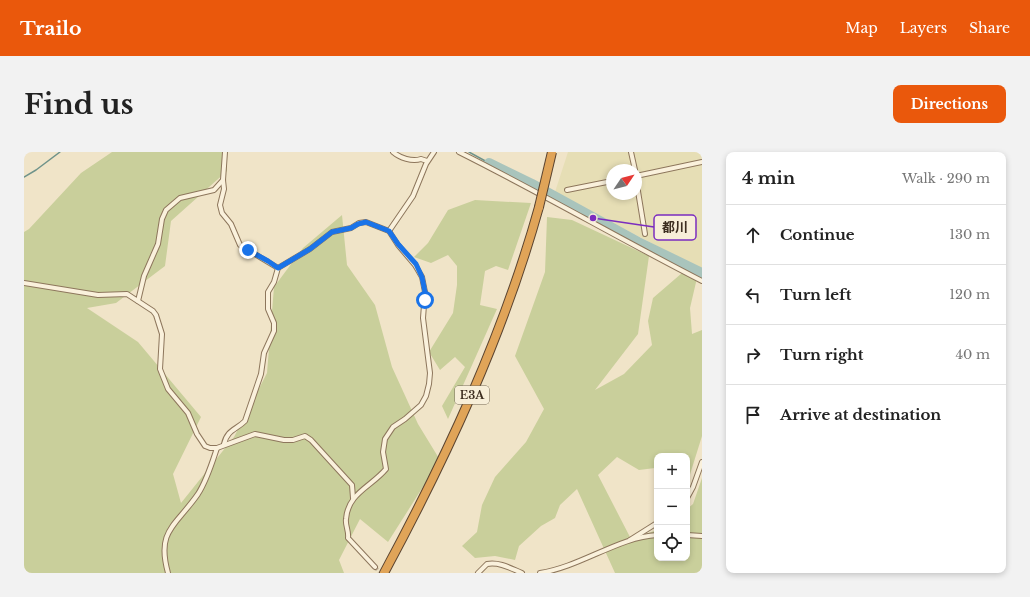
<!DOCTYPE html>
<html lang="en">
<head>
<meta charset="utf-8">
<style>
  body { margin:0; font-family:"Libre Baskerville","Noto Sans JP",serif; background:#f2f2f2; color:#222 }
  .controls { position:absolute; right:12px; bottom:12px; display:grid; overflow:hidden; border-radius:8px; box-shadow:0 2px 6px #0003 }
  .controls button { width:36px; height:36px; display:grid; place-items:center; padding:0; border:0; border-bottom:1px solid #e0e0e0; background:#fff; color:#222; font:20px sans-serif }
  .compass { position:absolute; left:582px; top:12px; width:36px; height:36px; border-radius:50%; background:#fff; box-shadow:0 2px 6px #0003; rotate:55deg }
  .stop { position:absolute; width:12px; height:12px; margin:-9px; border:3px solid #1a73e8; border-radius:50%; background:#fff }
  .stop.end { background:#1a73e8; border-color:#fff; box-shadow:0 1px 4px #0008 }
  .list { margin:0; padding:0; list-style:none }
  h2 { display:flex; justify-content:space-between; align-items:center; height:52px; margin:0; padding:0 16px; font-size:17px }
  h2 small { font-size:13px; font-weight:400; color:#767676 }
  .list li { display:grid; grid-template-columns:26px 1fr auto; gap:12px; align-items:center; box-sizing:border-box; height:60px; padding:0 16px; border-top:1px solid #e0e0e0 }
  .list b { display:block; font-size:15px; white-space:nowrap }
  .list em { font-size:13px; font-style:normal; color:#767676 }
  .icon { flex:none; width:22px; height:22px; fill:none; stroke:currentColor; stroke-width:2; stroke-linecap:round; stroke-linejoin:round }
  .map { position:relative; flex:none; width:678px; height:421px; overflow:hidden; border-radius:8px }
  header { display:flex; align-items:center; gap:24px; box-sizing:border-box; height:56px; padding:0 20px; background:#ea580c; color:#fff }
  header strong { font-size:19px }
  nav { display:flex; gap:22px; margin-inline-start:auto; font-size:14px }
  .intro { display:flex; align-items:center; justify-content:space-between; box-sizing:border-box; height:96px; padding:0 24px }
  h1 { margin:0; font-size:28px }
  .button { padding:10px 18px; border-radius:8px; background:#ea580c; color:#fff; font-size:14px; font-weight:700 }
  main { display:flex; gap:24px; padding:0 24px }
  aside { flex:1; background:#fff; border-radius:8px; box-shadow:0 2px 6px #0003 }
  .map>svg:first-child { display:block }
</style>
</head>
<body>
<header>
<strong>Trailo</strong>
<nav><a>Map</a><a>Layers</a><a>Share</a></nav>
</header>
<div class="intro"><h1>Find us</h1><a class="button">Directions</a></div>
<main>
<div class="map">
<svg width="678" height="421" viewBox="0 0 678 421">
  <rect width="100%" height="100%" fill="#f0e4c8"/>
  <path fill="#e6deb5" fill-rule="evenodd" d="M544 0H678V118L531 40ZM588 18H612V42H588Z"/>
  <g fill="#c9cf9b">
    <path d="M88 0H203V19L147 69 141 114 92 151 63 156 114 190 177 265 149 322 157 351 210 285 243 221 250 135 279 96 318 63 323 113 351 153 368 215 394 272 416 308 364 390 336 367 315 408 320 421H0V80L5 77 57 21Z"/>
    <path d="M451 48 507 51 484 118 472 114 461 119 456 153 473 157 424 267 418 254 441 215 431 205 416 218 405 200 429 161 433 133V114L424 103 407 111 390 105 404 91 424 58Z"/>
    <path d="M523 65 548 68 625 104 614 182 571 238 600 222 628 193 624 169 629 146 658 121 673 126 666 156 668 182 678 178V284L663 332V304H633V319L631 316 615 318 593 305 574 323 607 387 633 378V406H663V357L669 352 678 326V421H591L553 337 536 353 531 366 517 374 495 394 491 408 471 404 451 406 438 394 453 380 458 353 471 325 502 290 520 257 491 204 521 120Z"/>
  </g>
  <g fill="none" stroke-linecap="round" stroke-linejoin="round">
    <g stroke="#6f938a" stroke-width="1.5">
      <path d="M445 0 465 11"/>
      <path d="M0 25 12 18 36 0"/>
    </g>
    <path stroke="#a9c4bc" stroke-width="10" d="M465 11 508 32 614 90 678 121"/>
    <path stroke="#ccc0a6" stroke-width="4" stroke-dasharray="4 2" stroke-linecap="butt" d="M351 415 356 421"/>
    <g stroke="#8d765c" stroke-width="6">
      <g id="street">
        <path d="M201 0 199 28 200 37 196 53 198 61 207 72 216 93 254 116"/>
        <path d="M369 0C376 6 388 10 397 7L403 9"/>
        <path d="M435 0C517 41 596 87 678 129"/>
        <path d="M607 0 611 18"/>
        <path d="M612 24 678 10"/>
        <path d="M612 27 621 82"/>
        <path d="M543 38 588 29"/>
        <path d="M365 79 389 44 402 12 410 0"/>
        <path d="M0 131 74 143 103 142 129 159 132 163 138 182 136 217 144 237 164 261 173 282 181 294 186 296H193L231 282 260 288H269L281 284 287 288 328 333 329 346"/>
        <path d="M114 149 120 124 134 92 138 67 142 58 156 46 190 38 199 28"/>
        <path d="M200 292C203 278 212 278 221 269L237 222 240 201 250 179V171L244 157V140L250 130 254 116 286 97 308 80 327 76 335 71 342 70 365 79 374 93 391 113 398 125 401 140 399 166 406 221 405 232 402 244 397 253 381 267 369 275 361 287 359 300 362 317C347 335 324 341 322 367 321 373 325 379 324 386L351 415"/>
        <path d="M663 346 669 335 678 310"/>
        <path d="M663 383 678 384"/>
        <path d="M606 388 633 371"/>
        <path d="M144 421C132 378 152 374 174 342 183 328 188 311 193 296"/>
        <path d="M454 421 463 412C476 410 486 416 498 421"/>
        <path d="M516 421C556 415 595 385 633 383"/>
      </g>
    </g>
    <g stroke="#5b4430" stroke-width="10">
      <path id="highway" d="M360 421C423 304 479 184 515 55"/>
    </g>
    <use href="#street" stroke="#faf1dc" stroke-width="4"/>
    <use href="#highway" stroke="#e0a458" stroke-width="8"/>
    <g stroke="#5b4430" stroke-width="10" stroke-linecap="butt">
      <path id="highway-bridge" d="M515 55 528 0"/>
    </g>
    <use href="#highway-bridge" stroke="#e0a458" stroke-width="8"/>
  </g>
  <g fill="none" stroke-linecap="round" stroke-linejoin="round">
    <path stroke="#1a73e8" stroke-width="5" d="M224 98 244 109 254 116 286 97 308 80 327 76 334 72 342 70 365 79 374 92 392 112 398 125 401 140V148"/>
  </g>
  <g text-anchor="middle" stroke-width="3" stroke-linejoin="round" paint-order="stroke">
    <rect fill="#f7eed8" stroke="#756857" stroke-width="1" x="431" y="234" width="34" height="18" rx="3"/>
    <g font-size="11" font-weight="bold" fill="#3d2e20">
      <text x="448" y="247">E3A</text>
    </g>
  </g>
  <path fill="none" stroke="#7b2cbf" stroke-width="1.5" d="M569 66L630 75"/>
  <circle fill="#7b2cbf" stroke="#f7eed8" stroke-width="1.5" cx="569" cy="66" r="4"/>
  <rect fill="#f7eed8" stroke="#7b2cbf" stroke-width="1.5" x="630" y="63" width="42" height="25" rx="4"/>
  <g font-size="13" text-anchor="middle" font-weight="bold" fill="#3d2e20">
    <text x="651" y="80">都川</text>
  </g>
</svg>
<div class="controls">
<button>+</button>
<button>−</button>
<button><svg class="icon" aria-label="locate" viewBox="0 0 24 24"><circle cx="12" cy="12" r="6"/><path d="M12 2v4M12 18v4M2 12h4M18 12h4"/></svg></button>
</div>
<svg class="compass" viewBox="-18 -18 36 36"><path d="M0-13l5 13h-10z" fill="#e53935"/><path d="M0 13l5-13h-10z" fill="#767676"/></svg>
<div class="stop" style="left:401px;top:148px"></div>
<div class="stop end" style="left:224px;top:98px"></div>
</div>
<aside>
<h2>4 min<small>Walk · 290 m</small></h2>
<ul class="list">
<li><svg class="icon" aria-label="ahead" viewBox="0 0 24 24"><path d="M12 20V5M6 11l6-6 6 6"/></svg><div><b>Continue</b></div><em>130 m</em></li>
<li><svg class="icon" aria-label="left" viewBox="0 0 24 24"><path d="M17 20v-9H6M10 6l-5 5 5 5"/></svg><div><b>Turn left</b></div><em>120 m</em></li>
<li><svg class="icon" aria-label="right" viewBox="0 0 24 24"><path d="M7 20v-9h11M14 6l5 5-5 5"/></svg><div><b>Turn right</b></div><em>40 m</em></li>
<li><svg class="icon" aria-label="arrive" viewBox="0 0 24 24"><path d="M6 21V4h12l-3 4 3 4H6"/></svg><div><b>Arrive at destination</b></div></li>
</ul>
</aside>
</main>
</body>
</html>
